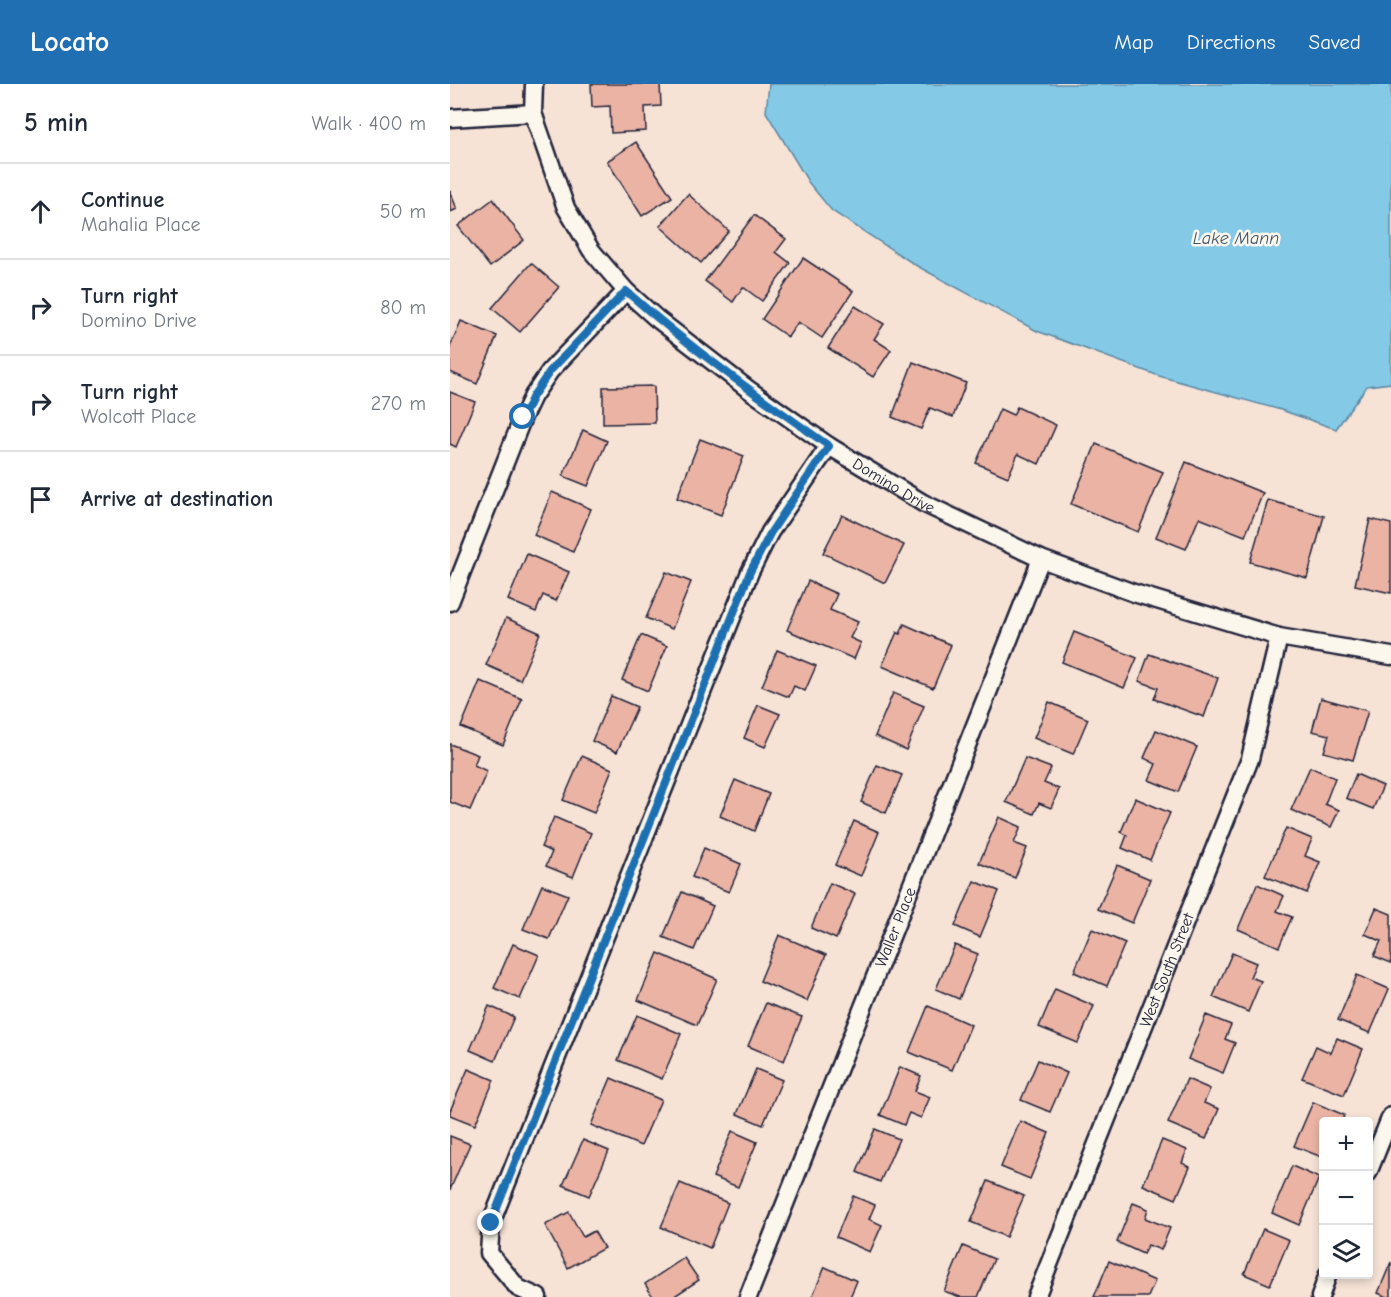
<!DOCTYPE html>
<html lang="en">
<head>
<meta charset="utf-8">
<style>
  body { margin:0; font-family:"Comic Neue",sans-serif; background:#f6f6f7; color:#1f2937 }
  .controls { position:absolute; right:18px; bottom:18px; display:grid; overflow:hidden; border-radius:6px; box-shadow:0 3px 9px #0003 }
  .controls button { width:54px; height:54px; display:grid; place-items:center; padding:0; border:0; border-bottom:2px solid #e0e1e3; background:#fff; color:#1f2937; font:30px sans-serif }
  .stop { position:absolute; width:18px; height:18px; margin:-14px; border:4px solid #1f6fb2; border-radius:50%; background:#fff }
  .stop.end { background:#1f6fb2; border-color:#fff; box-shadow:0 2px 6px #0008 }
  .list { margin:0; padding:0; list-style:none }
  h2 { display:flex; justify-content:space-between; align-items:center; height:78px; margin:0; padding:0 24px; font-size:26px }
  h2 small { font-size:20px; font-weight:400; color:#747a83 }
  .list li { display:grid; grid-template-columns:39px 1fr auto; gap:18px; align-items:center; box-sizing:border-box; height:96px; padding:0 24px; border-top:2px solid #e0e1e3 }
  .list b { display:block; font-size:22px; white-space:nowrap }
  .list p { margin:0; font-size:20px; white-space:nowrap; color:#747a83 }
  .list em { font-size:20px; font-style:normal; color:#747a83 }
  .icon { flex:none; width:33px; height:33px; fill:none; stroke:currentColor; stroke-width:2; stroke-linecap:round; stroke-linejoin:round }
  .map { position:relative; flex:none; width:941px; height:1213px; overflow:hidden }
  header { display:flex; align-items:center; gap:36px; box-sizing:border-box; height:84px; padding:0 30px; background:#1f6fb2; color:#fff }
  header strong { font-size:28px }
  nav { display:flex; gap:33px; margin-inline-start:auto; font-size:21px }
  main { display:flex }
  aside { flex:1; background:#fff }
  .map>svg:first-child { display:block }
</style>
</head>
<body>
<header>
<strong>Locato</strong>
<nav><a>Map</a><a>Directions</a><a>Saved</a></nav>
</header>
<main>
<aside>
<h2>5 min<small>Walk · 400 m</small></h2>
<ul class="list">
<li><svg class="icon" aria-label="ahead" viewBox="0 0 24 24"><path d="M12 20V5M6 11l6-6 6 6"/></svg><div><b>Continue</b><p>Mahalia Place</p></div><em>50 m</em></li>
<li><svg class="icon" aria-label="right" viewBox="0 0 24 24"><path d="M7 20v-9h11M14 6l5 5-5 5"/></svg><div><b>Turn right</b><p>Domino Drive</p></div><em>80 m</em></li>
<li><svg class="icon" aria-label="right" viewBox="0 0 24 24"><path d="M7 20v-9h11M14 6l5 5-5 5"/></svg><div><b>Turn right</b><p>Wolcott Place</p></div><em>270 m</em></li>
<li><svg class="icon" aria-label="arrive" viewBox="0 0 24 24"><path d="M6 21V4h12l-3 4 3 4H6"/></svg><div><b>Arrive at destination</b></div></li>
</ul>
</aside>
<div class="map">
<svg width="941" height="1213" viewBox="0 0 941 1213">
  <rect width="100%" height="100%" fill="#f6e3d6"/>
  <filter id="ink" filterUnits="userSpaceOnUse"><feTurbulence type="fractalNoise" baseFrequency=".0167" numOctaves="2"/><feDisplacementMap in="SourceGraphic" scale="12" xChannelSelector="R" yChannelSelector="G"/><feConvolveMatrix kernelMatrix="1 2 1 2 8 2 1 2 1" color-interpolation-filters="sRGB"/></filter>
  <g filter="url(#ink)">
    <path fill="#84cae6" stroke="#5d87a2" stroke-width="1.5" d="M319 0H941V299L917 302 886 345 831 326 709 292 587 247 467 182 382 127 359 99 316 28Z"/>
    <g fill="#ebb3a4" stroke="#22223b" stroke-width="1.5">
      <path d="M141 0H210L211 22 195 23 196 47 161 49 160 22 142 23Z"/>
      <path d="M186 58 222 113 192 132 157 77Z"/>
      <path d="M0 107 7 125 0 128Z"/>
      <path d="M238 110 279 147 251 179 210 142Z"/>
      <path d="M43 115 74 156 40 183 8 142Z"/>
      <path d="M304 131 336 155 326 168 340 179 312 217 293 203 283 218 255 197Z"/>
      <path d="M353 174 403 207 372 254 348 238 338 253 312 235Z"/>
      <path d="M81 179 109 203 70 248 42 224Z"/>
      <path d="M405 222 434 240 424 255 441 266 423 293 378 264Z"/>
      <path d="M11 237 47 252 27 300 0 288V263Z"/>
      <path d="M463 278 516 299 503 333 480 324 471 345 442 333Z"/>
      <path d="M204 302 205 339 153 340V303Z"/>
      <path d="M0 308 25 318 6 363 0 360Z"/>
      <path d="M567 323 606 341 589 380 568 370 558 393 526 379 550 325 563 331Z"/>
      <path d="M133 346 157 357 138 402 113 392Z"/>
      <path d="M250 355 294 372 271 431 227 414Z"/>
      <path d="M646 360 713 388 688 448 621 420Z"/>
      <path d="M736 378 813 409 795 452 749 434 736 465 706 453Z"/>
      <path d="M102 408 141 425 123 468 84 451Z"/>
      <path d="M818 416 874 432 857 494 800 478Z"/>
      <path d="M392 431 454 461 435 499 373 469Z"/>
      <path d="M920 435 941 440V509L905 501Z"/>
      <path d="M77 470 119 488 106 517 93 511 86 528 58 516Z"/>
      <path d="M216 488 241 498 222 545 196 534Z"/>
      <path d="M358 497 387 510 380 526 408 538 400 554 411 559 404 575 337 546Z"/>
      <path d="M56 534 90 549 70 596 36 581Z"/>
      <path d="M454 540 501 561 483 604 432 582 447 548 450 550Z"/>
      <path d="M624 548 687 574 674 604 612 578Z"/>
      <path d="M191 551 217 562 198 607 172 596Z"/>
      <path d="M327 566 366 582 355 607 344 602 339 613 312 602Z"/>
      <path d="M699 570 768 594 754 633 704 615 708 604 689 597Z"/>
      <path d="M30 597 72 615 53 661 11 643Z"/>
      <path d="M443 609 474 622 456 666 425 652Z"/>
      <path d="M161 612 187 623 167 668 142 657Z"/>
      <path d="M871 614 918 627 903 676 874 668 879 651 862 647Z"/>
      <path d="M599 618 638 635 623 670 584 654Z"/>
      <path d="M308 621 330 630 315 663 294 654Z"/>
      <path d="M706 646 747 663 728 708 699 696 706 680 694 674Z"/>
      <path d="M0 660 28 671 24 681 37 687 20 726 0 718Z"/>
      <path d="M132 672 162 685 144 729 113 716Z"/>
      <path d="M575 674 601 684 594 699 609 705 601 724 589 719 584 730 556 718Z"/>
      <path d="M427 681 452 691 436 729 411 718Z"/>
      <path d="M860 683 885 694 875 720 889 726 881 743 841 726Z"/>
      <path d="M906 690 933 702 923 725 896 714Z"/>
      <path d="M285 696 319 710 304 747 270 732Z"/>
      <path d="M685 714 720 729 700 776 672 764 677 751 671 748Z"/>
      <path d="M104 733 141 749 123 793 96 782 102 768 91 763Z"/>
      <path d="M549 733 571 743 564 759 577 764 565 794 529 779Z"/>
      <path d="M404 737 429 748 411 792 385 781Z"/>
      <path d="M836 744 862 755 855 772 870 778 857 809 815 792Z"/>
      <path d="M254 764 291 780 279 808 242 793Z"/>
      <path d="M667 781 700 795 682 839 648 825Z"/>
      <path d="M524 797 549 807 530 853 505 842Z"/>
      <path d="M380 799 405 810 386 855 361 844Z"/>
      <path d="M807 800 834 812 827 827 842 833 829 863 788 845Z"/>
      <path d="M92 801 118 811 99 855 73 845Z"/>
      <path d="M232 808 263 822 244 866 213 853Z"/>
      <path d="M926 824 941 830V879L924 872 931 857 915 850Z"/>
      <path d="M642 845 675 859 657 902 624 888Z"/>
      <path d="M329 851 376 871 357 917 310 897Z"/>
      <path d="M63 860 89 871 70 915 44 904Z"/>
      <path d="M505 861 528 870 509 915 486 905Z"/>
      <path d="M208 869 267 895 247 941 188 916Z"/>
      <path d="M782 869 806 879 800 893 811 897 798 928 763 913Z"/>
      <path d="M907 891 939 905 920 949 888 936Z"/>
      <path d="M605 905 644 922 628 959 589 943Z"/>
      <path d="M316 919 352 933 334 977 298 962Z"/>
      <path d="M39 922 64 933 45 977 20 966Z"/>
      <path d="M478 922 521 941 502 986 459 968Z"/>
      <path d="M187 931 231 950 212 995 168 976Z"/>
      <path d="M756 931 781 941 775 955 785 959 773 989 738 975Z"/>
      <path d="M887 954 913 965 894 1011 852 994 866 962 881 969Z"/>
      <path d="M588 976 617 989 600 1028 571 1016Z"/>
      <path d="M450 983 471 992 465 1007 480 1013 471 1034 459 1029 454 1041 430 1031Z"/>
      <path d="M18 985 44 996 25 1041 0 1031V1027Z"/>
      <path d="M306 985 332 996 313 1041 287 1030Z"/>
      <path d="M161 994 211 1016 191 1062 141 1041Z"/>
      <path d="M737 995 760 1005 754 1019 769 1025 756 1055 718 1039Z"/>
      <path d="M863 1018 894 1031 892 1038H874V1074L844 1062Z"/>
      <path d="M570 1037 599 1049 580 1095 551 1083Z"/>
      <path d="M425 1045 449 1055 430 1098 407 1088Z"/>
      <path d="M282 1047 307 1058 288 1103 263 1093Z"/>
      <path d="M0 1052 20 1060 0 1106Z"/>
      <path d="M133 1056 159 1067 139 1112 113 1101Z"/>
      <path d="M712 1056 737 1066 732 1079 740 1083 726 1115 693 1101Z"/>
      <path d="M842 1082 869 1094 849 1141 822 1129Z"/>
      <path d="M538 1097 574 1112 556 1153 521 1138Z"/>
      <path d="M230 1099 278 1119 260 1164 211 1143Z"/>
      <path d="M403 1112 425 1121 419 1135 432 1141 420 1168 386 1153Z"/>
      <path d="M683 1119 698 1125 695 1134 720 1144 711 1166 698 1161 693 1170 667 1158Z"/>
      <path d="M119 1128 133 1153 144 1147 154 1164 118 1184 95 1141Z"/>
      <path d="M813 1145 839 1156 820 1201 794 1190Z"/>
      <path d="M513 1162 544 1175 528 1213H510L494 1207Z"/>
      <path d="M234 1174 249 1196 223 1213H203L195 1200Z"/>
      <path d="M659 1177 705 1197 698 1213H644Z"/>
      <path d="M941 1178V1213H937L928 1209Z"/>
      <path d="M375 1183 407 1197 400 1213H362Z"/>
    </g>
    <g fill="none" stroke-linecap="round" stroke-linejoin="round">
      <g stroke="#22223b" stroke-width="21">
        <g id="street">
          <path id="s1" d="M84 0 83 29 116 124 141 166 176 207 206 234 298 305 379 362 473 419 591 475 684 509 829 553 941 572"/>
          <path d="M0 34 83 29"/>
          <path d="M0 518 73 333 83 312 100 287 176 207"/>
          <path d="M918 1089 941 1032"/>
          <path d="M88 1213 68 1204 39 1169 41 1139 300 488 320 448 379 362"/>
          <path id="s2" d="M298 1213 591 475"/>
          <path id="s3" d="M586 1213 800 675 829 553"/>
          <path d="M870 1213 878 1190"/>
        </g>
      </g>
      <use href="#street" stroke="#fbf7ec" stroke-width="16"/>
    </g>
  </g>
  <g fill="none" stroke-linecap="round" stroke-linejoin="round" filter="url(#ink)">
    <path stroke="#1f6fb2" stroke-width="8" d="M41 1139 300 488 321 448 379 362C309 313 240 264 176 207L100 287 83 312 73 333"/>
  </g>
  <g text-anchor="middle" stroke-width="5" stroke-linejoin="round" paint-order="stroke">
    <g font-size="16" fill="#22223b" stroke="#fbf7ec">
      <text dy="6" stroke="none"><textPath href="#s1" startOffset="564">Domino Drive</textPath></text>
      <text dy="6" stroke="none"><textPath href="#s2" startOffset="398">Waller Place</textPath></text>
      <text dy="6" stroke="none"><textPath href="#s3" startOffset="352">West South Street</textPath></text>
    </g>
    <g font-size="18" font-style="italic" fill="#3f546e" stroke="#fbf7ec">
      <text x="786" y="160">Lake Mann</text>
    </g>
  </g>
</svg>
<div class="controls">
<button>+</button>
<button>−</button>
<button><svg class="icon" aria-label="layers" viewBox="0 0 24 24"><path d="M12 4l9 5-9 5-9-5zM3 14l9 5 9-5"/></svg></button>
</div>
<div class="stop" style="left:73px;top:333px"></div>
<div class="stop end" style="left:41px;top:1139px"></div>
</div>
</main>
</body>
</html>
